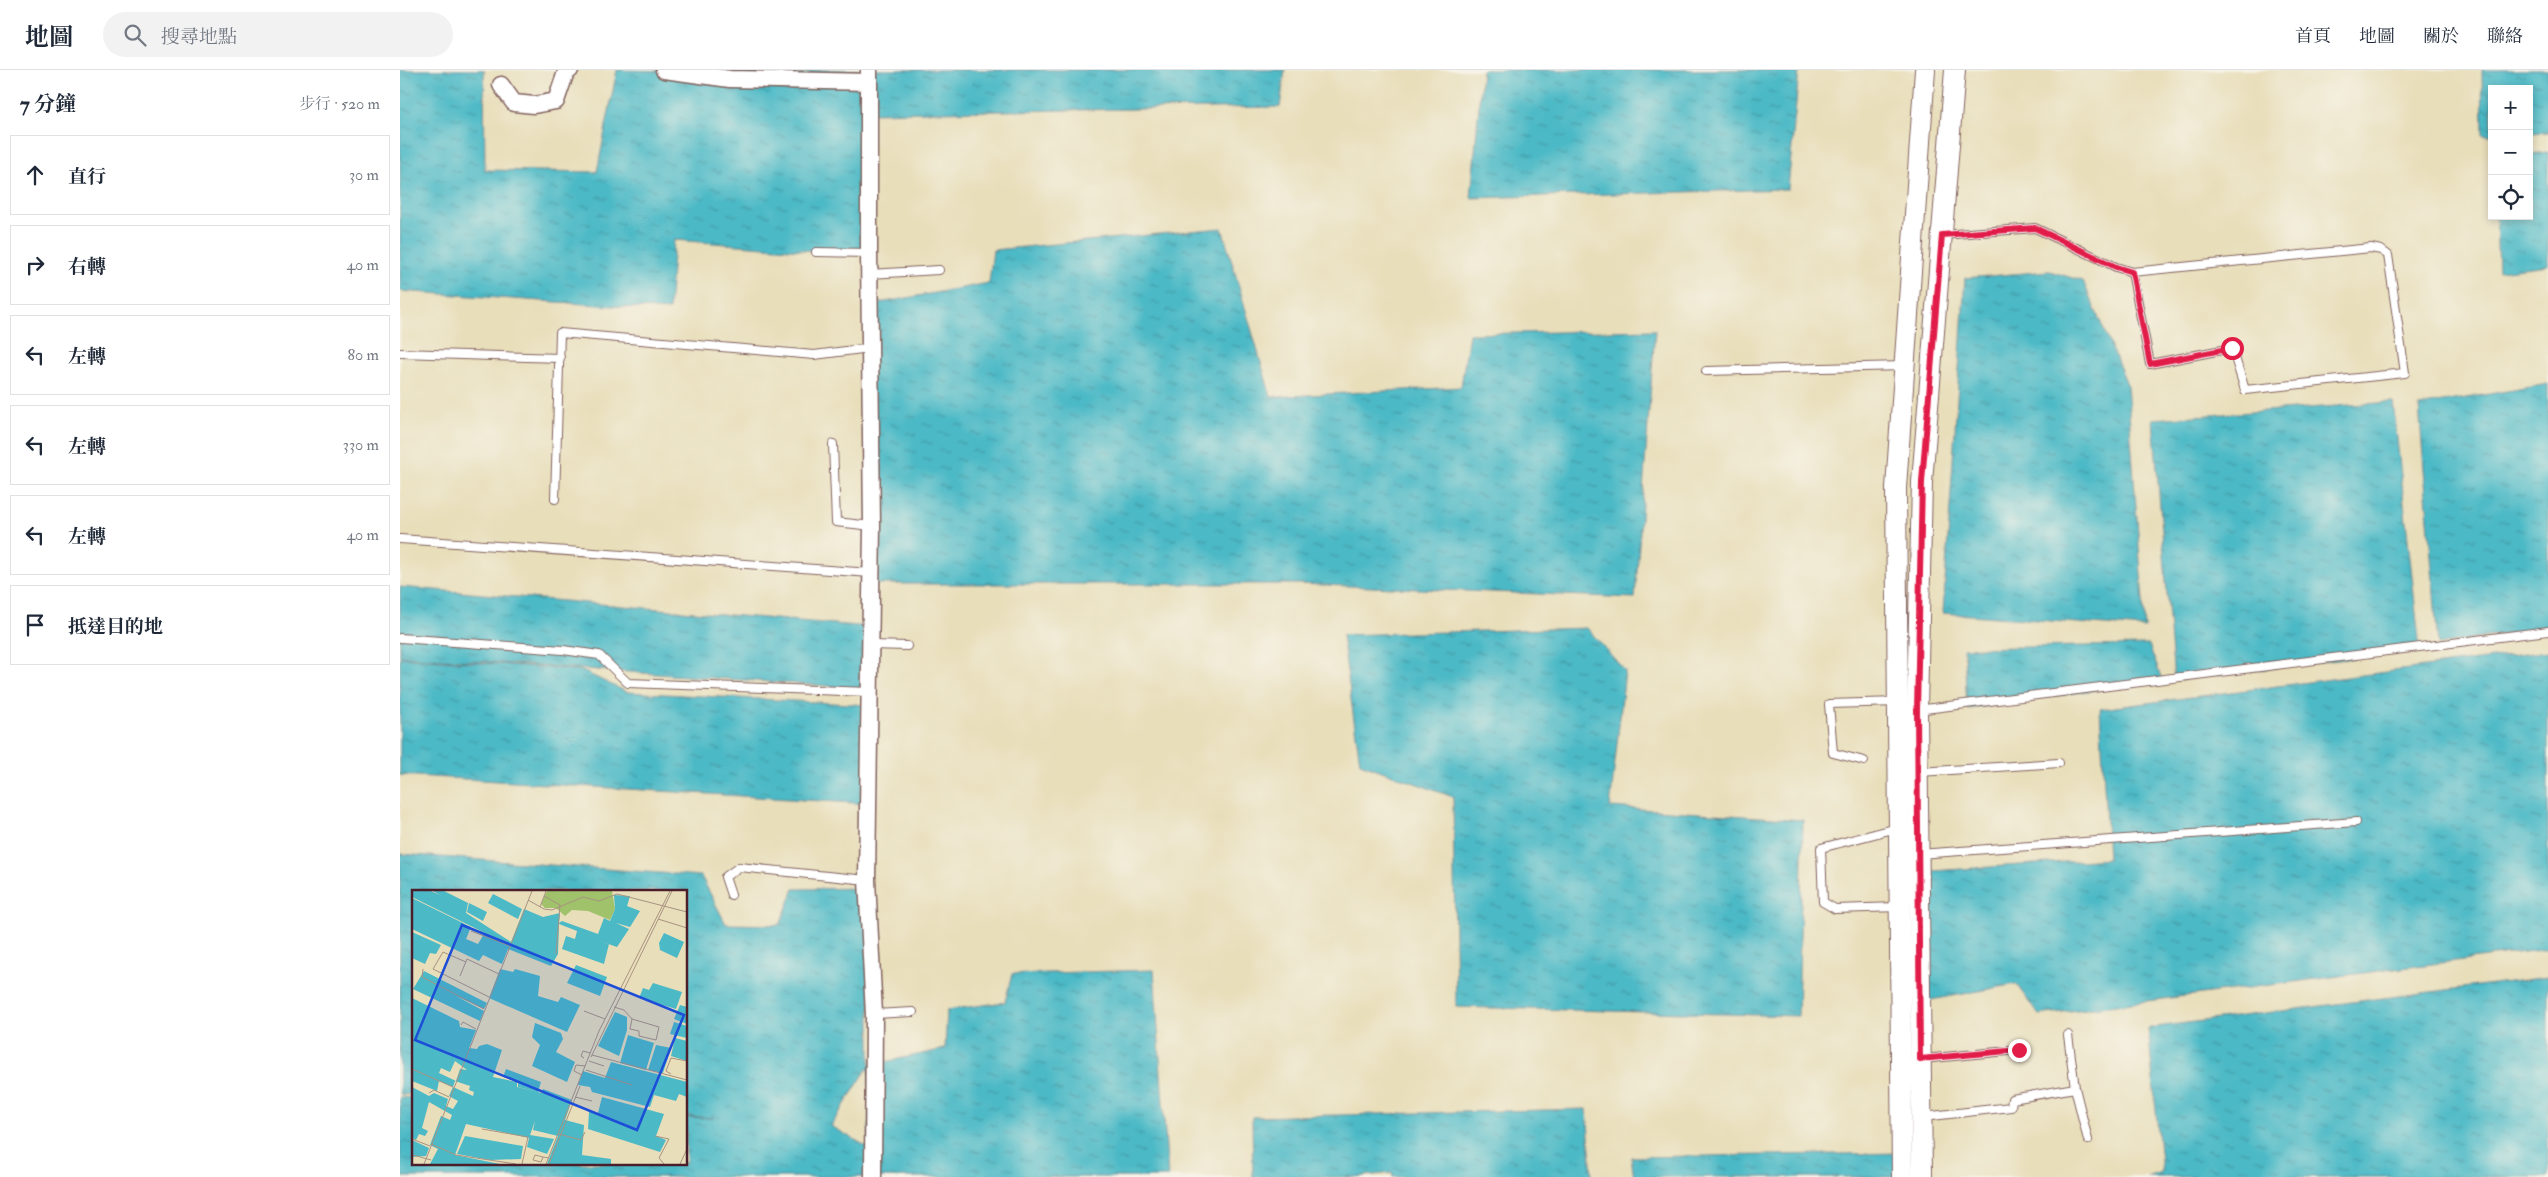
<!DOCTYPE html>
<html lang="zh-TW">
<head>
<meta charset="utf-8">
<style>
  body { margin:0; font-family:"IM FELL Double Pica","Noto Serif TC",serif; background:#f2f2f3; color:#1f2937 }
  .controls { position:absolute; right:15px; top:15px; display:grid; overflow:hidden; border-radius:0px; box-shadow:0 2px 8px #0003 }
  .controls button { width:45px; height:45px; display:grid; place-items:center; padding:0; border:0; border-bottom:1px solid #e0e1e3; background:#fff; color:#1f2937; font:25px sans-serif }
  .stop { position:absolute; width:15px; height:15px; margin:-11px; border:4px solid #e11d48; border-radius:50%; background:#fff }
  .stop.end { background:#e11d48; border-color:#fff; box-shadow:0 1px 5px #0008 }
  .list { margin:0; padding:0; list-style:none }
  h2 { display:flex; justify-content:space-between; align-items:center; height:65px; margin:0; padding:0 20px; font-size:21px }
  h2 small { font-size:16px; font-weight:400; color:#747a83 }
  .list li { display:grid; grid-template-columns:32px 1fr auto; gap:15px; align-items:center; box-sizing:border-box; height:80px; margin:0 10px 10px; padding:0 10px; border:1px solid #e0e1e3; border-radius:0px }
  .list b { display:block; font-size:19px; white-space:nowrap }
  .list em { font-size:16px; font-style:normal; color:#747a83 }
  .icon { flex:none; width:28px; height:28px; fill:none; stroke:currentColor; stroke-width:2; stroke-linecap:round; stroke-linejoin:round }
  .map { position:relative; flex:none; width:2148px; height:1107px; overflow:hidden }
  header { display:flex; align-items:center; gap:30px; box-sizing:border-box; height:70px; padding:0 25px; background:#fff; border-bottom:1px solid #e0e1e3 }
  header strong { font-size:24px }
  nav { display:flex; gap:28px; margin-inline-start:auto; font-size:18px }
  .search { width:350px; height:45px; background:#f2f2f3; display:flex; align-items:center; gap:12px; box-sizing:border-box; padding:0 18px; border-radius:28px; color:#747a83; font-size:19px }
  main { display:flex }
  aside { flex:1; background:#fff }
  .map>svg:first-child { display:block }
</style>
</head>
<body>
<header>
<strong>地圖</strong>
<div class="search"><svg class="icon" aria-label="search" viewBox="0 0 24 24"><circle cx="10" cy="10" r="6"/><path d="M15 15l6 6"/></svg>搜尋地點</div>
<nav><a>首頁</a><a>地圖</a><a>關於</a><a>聯絡</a></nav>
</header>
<main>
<aside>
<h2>7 分鐘<small>步行 · 520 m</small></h2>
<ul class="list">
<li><svg class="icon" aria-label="ahead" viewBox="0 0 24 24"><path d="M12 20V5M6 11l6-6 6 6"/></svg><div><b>直行</b></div><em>30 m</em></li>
<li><svg class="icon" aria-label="right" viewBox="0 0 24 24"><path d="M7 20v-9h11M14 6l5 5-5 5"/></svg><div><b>右轉</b></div><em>40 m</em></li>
<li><svg class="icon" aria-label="left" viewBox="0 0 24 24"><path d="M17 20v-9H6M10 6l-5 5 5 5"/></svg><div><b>左轉</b></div><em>80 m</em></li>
<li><svg class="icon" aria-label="left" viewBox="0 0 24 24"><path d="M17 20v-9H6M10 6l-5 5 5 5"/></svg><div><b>左轉</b></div><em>330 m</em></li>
<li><svg class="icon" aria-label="left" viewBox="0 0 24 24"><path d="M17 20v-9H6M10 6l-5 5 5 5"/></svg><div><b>左轉</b></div><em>40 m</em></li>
<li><svg class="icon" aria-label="arrive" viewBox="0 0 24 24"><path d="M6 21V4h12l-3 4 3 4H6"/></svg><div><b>抵達目的地</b></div></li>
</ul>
</aside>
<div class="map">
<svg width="2148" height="1107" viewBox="0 0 2148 1107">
  <defs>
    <pattern id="water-ripples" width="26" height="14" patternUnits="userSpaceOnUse" patternTransform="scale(1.25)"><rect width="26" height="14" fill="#4cb9c6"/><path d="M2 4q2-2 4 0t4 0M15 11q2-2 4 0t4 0" fill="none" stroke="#4196a1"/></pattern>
  </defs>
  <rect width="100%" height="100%" fill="#f7f3e8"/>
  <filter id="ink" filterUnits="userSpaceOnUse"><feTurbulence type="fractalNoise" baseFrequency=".02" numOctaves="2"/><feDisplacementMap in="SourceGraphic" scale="10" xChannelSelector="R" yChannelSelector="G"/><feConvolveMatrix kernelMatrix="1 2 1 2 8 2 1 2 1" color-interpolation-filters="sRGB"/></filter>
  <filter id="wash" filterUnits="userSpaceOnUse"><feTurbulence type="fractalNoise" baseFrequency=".0096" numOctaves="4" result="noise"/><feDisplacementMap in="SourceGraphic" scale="20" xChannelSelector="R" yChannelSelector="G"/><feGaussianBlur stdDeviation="1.12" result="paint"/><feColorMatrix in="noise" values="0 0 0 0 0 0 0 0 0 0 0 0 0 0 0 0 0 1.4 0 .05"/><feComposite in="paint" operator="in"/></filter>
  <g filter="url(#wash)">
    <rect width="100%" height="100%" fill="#e8deba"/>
    <g fill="url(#water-ripples)" stroke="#4b6c78" fill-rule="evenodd">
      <path d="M0 0H84L85 100 197 102 217 0 448 6 378 0H885L880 37 465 43 468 185 274 170 269 240 0 221Z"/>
      <path d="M1082 0H1399L1388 119 1071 128Z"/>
      <path d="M2082 0H2148V62L2129 63V19H2092V65H2083Z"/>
      <path d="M2148 82V195L2098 201 2096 146H2129V84Z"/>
      <path d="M822 158 871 327 1061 317 1069 264 1255 260 1235 528 899 514H469L468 235 589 213 593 180Z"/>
      <path d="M1649 201 1683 211 1727 314 1745 558 1543 543 1565 208Z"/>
      <path d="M2148 314V557L2038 575 2019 336Z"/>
      <path d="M1993 332 2020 580 1774 610 1753 349Z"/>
      <path d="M0 517 470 557V619L0 586Z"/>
      <path d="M1187 558 1225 601 1210 737 1403 750 1398 946 1056 937 1053 727 960 693 942 565Z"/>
      <path d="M1749 575 1762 610 1567 639 1564 578Z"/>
      <path d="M2148 581V879L1639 945 1616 914 1505 935 1503 803 1708 789 1700 639Z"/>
      <path d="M0 587 180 600 227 622 470 635V734L0 705Z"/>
      <path d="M0 784 301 806 326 854 380 855 394 819 470 818V995L545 979 547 940 605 932 612 904 754 900 768 1107H0V1027L14 1028V1093H286V1047L314 1048 286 1046V821H14V1025L0 1024ZM469 996V1078L431 1056Z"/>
      <path d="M2148 907V1107H1746L1762 1102 1748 958Z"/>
      <path d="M1187 1039 1192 1107H993L992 1103 953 1107H853L852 1047Z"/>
      <path d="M1507 1083 1508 1107H1234L1231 1087Z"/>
    </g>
  </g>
  <g filter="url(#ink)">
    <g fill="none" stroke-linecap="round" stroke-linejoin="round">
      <g stroke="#81625d" stroke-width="10">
        <g id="service">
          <path d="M1542 165 1635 158 1716 197 1732 202 1971 178 1981 180 1988 185 2005 303 1845 320 1832 278 1750 294 1732 202"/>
          <path d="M416 182 469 183"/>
          <path d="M469 204 539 200"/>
          <path d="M0 283 160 288"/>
          <path d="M1306 301 1504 296"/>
          <path d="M433 374 436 452 472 456"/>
          <path d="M155 429 160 263 414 285 470 278"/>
          <path d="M0 469 471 503"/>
          <path d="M0 568 163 580 199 585 228 613 469 622"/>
          <path d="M470 575 507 576"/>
          <path d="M1517 640 2148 561"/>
          <path d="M1464 691 1433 683 1429 634 1498 632"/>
          <path d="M1519 702 1659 693"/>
          <path d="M1497 758 1421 778 1423 832 1435 839 1499 837"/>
          <path d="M1519 784 1956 752"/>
          <path d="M331 825 325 807 339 797 467 810"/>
          <path d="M474 944 513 942"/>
          <path d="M1668 965 1675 1018 1688 1070"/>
          <path d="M1522 989 1619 980"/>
          <path d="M1523 1047 1611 1037 1612 1029 1675 1018"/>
        </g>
      </g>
      <g stroke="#81625d" stroke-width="19">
        <g id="minor">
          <path d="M264 0 330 9 469 12"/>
          <path d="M469 0V183L472 456 467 810 474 944 473 1107"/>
          <path d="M101 15 114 33 134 35 156 31 166 2 170 0"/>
        </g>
      </g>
      <g stroke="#81625d" stroke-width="22">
        <g id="tertiary">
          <path d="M1502 1107 1496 418 1525 0"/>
          <path d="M1522 1107 1517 640 1522 412 1555 0"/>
        </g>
      </g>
      <use href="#service" stroke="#fff" stroke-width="8"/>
      <use href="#minor" stroke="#fff" stroke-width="16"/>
      <use href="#tertiary" stroke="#fff" stroke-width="20"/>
    </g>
  </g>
  <g fill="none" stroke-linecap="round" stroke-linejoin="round" filter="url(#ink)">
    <path stroke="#e11d48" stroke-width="6" d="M1619 980 1520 989 1517 640 1522 412 1542 165 1635 158 1716 197 1732 202 1750 294 1832 278"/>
  </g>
  <g transform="translate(12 820)">
    <rect width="275" height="275" fill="#e8deba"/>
    <path d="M135 1H200L203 19 198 30 176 21 160 20 153 26 144 18H133L129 14Z" fill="#9fc26b"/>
    <path d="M0 1H19L28 5 21 1H32L56 13 54 23 99 52 112 19 131 27 148 23 147 33 150 31 186 44 192 28 198 31 203 19 202 5 218 6 215 16 228 21 218 37 204 33 217 39 205 57 188 51 197 54 192 74 150 59 154 46 163 49 165 41 147 34 146 64 139 76 96 59 90 74 71 65 67 71 0 39V8L59 37 54 49 66 54 72 44 83 48 0 7ZM81 4 110 19 106 29 76 13ZM57 13 75 22 71 31 55 22ZM0 42 29 55 24 64 18 63 13 74 0 68ZM252 43 272 52 265 68 248 60 247 53ZM164 75 195 87 188 106 155 93ZM88 79 101 82 103 79 128 86 126 106 146 112 149 107 168 115 155 142 77 108ZM12 81 75 113 72 119 44 106 72 121 68 131 1 99ZM241 93 270 102 264 119 227 108 231 98 237 100ZM0 108 47 131 48 137 64 140 57 158 65 159 67 156 75 154 90 160 81 187 105 192V197L130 203 131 199 160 210 153 230 172 235 170 265 199 269V274H135L146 246 121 240 123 231 118 245 142 249 135 264 115 257 117 248 54 234 43 265 88 274H18L26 259 18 255 29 226 38 230 40 225 17 212 10 238 16 241 13 246 7 244 4 250 0 248V197L17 206 22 203 36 209 34 216 41 219 46 211 37 206 41 197 27 191 25 201 0 191ZM43 171 55 180 48 179 44 191 27 183 29 178 38 182ZM43 191 58 196 57 200 62 202 61 206 41 197ZM268 115 275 117V134L262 129ZM203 122 215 127V140L207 166 186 156ZM262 132 275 136V148L258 144ZM123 133 149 143 151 149 144 162 163 172 155 192 120 176 128 155 120 147ZM216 145 242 153 234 180 208 173ZM263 148 275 151V171L259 166ZM244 155 259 158 251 183 236 180ZM199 172 275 192V207L267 204 264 211 242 205 238 217 180 202 178 197 166 195 171 181 193 188ZM94 179 129 192 126 202 106 197V191L91 187ZM190 207 252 224 244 246 254 250 248 262 176 239 177 222 186 223ZM53 246 111 256 109 269 78 270 45 264ZM0 250 17 258 14 266 0 267Z" fill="#4cb9c6" fill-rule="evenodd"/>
    <path fill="none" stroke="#a99281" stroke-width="1" d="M132 6 148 15 144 64M116 10 132 19 140 20 171 7 187 11 205 4 275 22M128 17 134 1M246 29 275 38M59 41 98 56M54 72 31 62 21 79 77 107M11 79 10 87 72 119M48 86 55 69 87 84M202 117 212 120 220 129 247 137 244 150 227 146V141L218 139 220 129M172 121 193 129M49 135 51 132 64 139M180 165 275 190M179 167 260 1M172 168 169 166 171 161 178 163M177 171 192 176M0 179 41 197M174 180 220 195M259 184 254 181 259 168 275 171M170 185 162 181 164 175 173 176M17 203 22 200 37 207M163 207 180 211M70 239 116 247 110 274M147 244 169 250 173 242M243 246 257 249 247 268 252 274M0 249 18 256M19 254 44 265 104 274M1 265 19 270M131 267 123 265 121 270 129 272 131 267 137 268M12 274 120 1M134 274 187 141 258 1M137 274 168 196M268 274 275 259"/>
    <path fill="#1d4ed8" fill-opacity="0.15" stroke="#1d4ed8" stroke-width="2.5" d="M50 35 272 125 225 240 3 150Z"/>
    <rect width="275" height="275" fill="none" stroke="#4a1f2b" stroke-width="2.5"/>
  </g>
</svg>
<div class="controls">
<button>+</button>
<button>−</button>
<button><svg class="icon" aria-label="locate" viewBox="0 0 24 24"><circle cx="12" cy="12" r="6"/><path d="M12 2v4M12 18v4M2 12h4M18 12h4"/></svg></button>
</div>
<div class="stop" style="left:1832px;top:278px"></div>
<div class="stop end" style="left:1619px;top:980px"></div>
</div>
</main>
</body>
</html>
